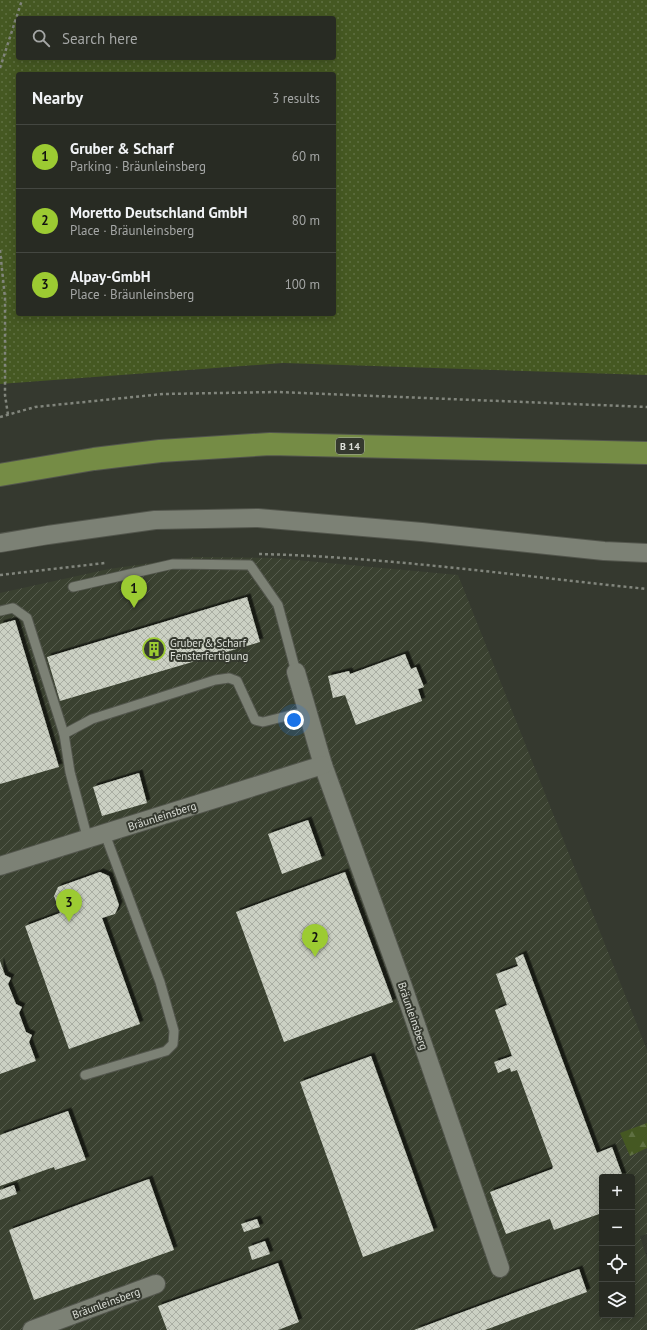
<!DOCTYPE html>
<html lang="en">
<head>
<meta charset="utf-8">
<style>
  body { margin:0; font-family:"PT Sans",sans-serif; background:#343730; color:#f1f3f6 }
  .controls { position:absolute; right:12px; bottom:12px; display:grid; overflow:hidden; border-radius:4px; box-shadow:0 2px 10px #0003 }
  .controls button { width:36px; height:36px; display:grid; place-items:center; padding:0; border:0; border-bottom:1px solid #444741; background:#282b23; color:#f1f3f6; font:20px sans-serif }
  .you { position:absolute; left:294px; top:720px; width:14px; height:14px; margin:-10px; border:3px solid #fff; border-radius:50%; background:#1a73e8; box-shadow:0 0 0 6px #1a73e833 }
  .badge { display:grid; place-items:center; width:26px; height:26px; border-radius:50%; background:#9ccb32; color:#111; font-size:13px; font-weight:700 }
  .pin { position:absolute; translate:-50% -33px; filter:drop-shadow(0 1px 2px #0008) }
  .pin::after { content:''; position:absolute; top:21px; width:14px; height:12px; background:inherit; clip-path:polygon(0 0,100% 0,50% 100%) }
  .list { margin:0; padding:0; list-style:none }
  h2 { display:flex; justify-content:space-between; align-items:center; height:52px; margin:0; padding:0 16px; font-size:17px }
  h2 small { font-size:13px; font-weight:400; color:#a5a7a6 }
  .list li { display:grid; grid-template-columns:26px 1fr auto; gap:12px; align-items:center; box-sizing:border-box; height:64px; padding:0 16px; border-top:1px solid #444741 }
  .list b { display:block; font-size:15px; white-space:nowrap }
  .list p { margin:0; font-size:13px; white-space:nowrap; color:#a5a7a6 }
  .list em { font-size:13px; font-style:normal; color:#a5a7a6 }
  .icon { flex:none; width:22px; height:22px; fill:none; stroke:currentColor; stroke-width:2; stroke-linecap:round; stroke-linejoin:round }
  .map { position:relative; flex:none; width:647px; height:1330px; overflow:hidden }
  .search { position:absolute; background:#282b23; box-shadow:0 2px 10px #0003; left:16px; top:16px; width:320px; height:44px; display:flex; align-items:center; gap:10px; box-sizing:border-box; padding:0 14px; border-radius:4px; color:#a5a7a6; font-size:15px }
  .panel { position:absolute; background:#282b23; box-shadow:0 2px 10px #0003; left:16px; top:72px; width:320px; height:244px; border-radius:4px }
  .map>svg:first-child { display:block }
</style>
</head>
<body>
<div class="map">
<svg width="647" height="1330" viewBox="0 0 647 1330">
  <defs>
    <pattern id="industrial-furrows" width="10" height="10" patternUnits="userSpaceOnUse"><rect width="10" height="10" fill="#3a4130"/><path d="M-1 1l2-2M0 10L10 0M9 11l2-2" fill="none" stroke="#565c4d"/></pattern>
    <pattern id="grass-dots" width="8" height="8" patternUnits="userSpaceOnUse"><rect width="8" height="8" fill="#455822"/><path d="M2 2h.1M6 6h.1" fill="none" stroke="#5f7042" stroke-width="1.8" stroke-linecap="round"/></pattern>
    <pattern id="forest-firs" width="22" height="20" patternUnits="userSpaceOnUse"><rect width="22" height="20" fill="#455822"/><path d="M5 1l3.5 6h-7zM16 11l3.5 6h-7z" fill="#5f7042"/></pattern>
    <pattern id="building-cross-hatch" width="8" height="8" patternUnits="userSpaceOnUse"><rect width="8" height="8" fill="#cbd0c3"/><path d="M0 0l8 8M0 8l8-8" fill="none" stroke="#a9ada2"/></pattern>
    <filter id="shadow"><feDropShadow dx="3.5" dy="-3.5" stdDeviation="0" flood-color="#0009"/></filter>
  </defs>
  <rect width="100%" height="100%" fill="#35392f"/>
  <path fill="url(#industrial-furrows)" fill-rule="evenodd" d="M194 557 274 558 458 575 647 1050V1234L640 1236 647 1259V1330H0V593L109 569ZM602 1177H632V1315H602Z"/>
  <path fill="url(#grass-dots)" fill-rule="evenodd" d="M0 0H647V375L283 363 0 384ZM18 18H334V58H18ZM18 74H334V314H18Z"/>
  <path fill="url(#forest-firs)" d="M647 1123V1148L630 1156 620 1133Z"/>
  <g fill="url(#building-cross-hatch)" filter="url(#shadow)">
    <path d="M247 597 260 642 60 701 47 657Z"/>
    <path d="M15 620 59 767 0 784V624Z"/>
    <path d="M405 654 411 669 416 667 424 687 418 689 422 701 356 725 345 695 333 698 328 676 349 671 350 674Z"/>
    <path d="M139 773 147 803 102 816 93 787Z"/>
    <path d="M308 820 322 859 282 874 268 834Z"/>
    <path d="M100 872 109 876 119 905 115 914 102 918 140 1024 69 1049 25 926 60 913 54 896 58 887Z"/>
    <path d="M345 872 393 1002 284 1042 236 912Z"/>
    <path d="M523 954 597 1153 612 1147 623 1177H602V1213L554 1230 550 1219 506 1234 490 1192 552 1169 553 1167 517 1070 511 1072 510 1068 498 1073 494 1062 512 1056 495 1010 507 1005 496 974 518 966 515 958Z"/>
    <path d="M0 961 5 975 11 978 8 984 16 1004 22 1007 19 1013 26 1032 32 1035 29 1042 36 1061 0 1074Z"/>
    <path d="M371 1056 434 1231 363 1257 300 1082Z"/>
    <path d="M68 1111 86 1160 55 1170 54 1167 0 1186V1135Z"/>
    <path d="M149 1179 174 1250 34 1300 9 1230Z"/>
    <path d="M14 1185 17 1194 0 1200V1190Z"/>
    <path d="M257 1219 260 1227 244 1232 241 1224Z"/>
    <path d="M265 1241 270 1254 252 1260 248 1247Z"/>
    <path d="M278 1263 299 1322 278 1330H167L158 1306Z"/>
    <path d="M579 1269 587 1292 485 1330H414Z"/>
  </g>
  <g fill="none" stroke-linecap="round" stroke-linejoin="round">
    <g stroke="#53564d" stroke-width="11">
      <g id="lane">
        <path d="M73 587 173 564 250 565 278 605 296 672"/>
        <path d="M0 611 13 608 27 618 64 734"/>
        <path d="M88 840 70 772 64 734 92 719 215 680 229 678 237 681 255 720 263 722 307 711"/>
        <path d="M85 1075 166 1051 173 1044 174 1031 160 982 105 834"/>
      </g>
    </g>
    <g stroke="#53564d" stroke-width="20">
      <g id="street">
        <path d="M0 543 48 535 155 520 258 518 422 532 604 551 647 553"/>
        <path d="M296 672 323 765 400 978 500 1268"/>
        <path d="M0 866 323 765"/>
        <path d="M32 1330 156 1284"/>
      </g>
    </g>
    <g stroke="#53564d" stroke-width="24">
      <path id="primary" d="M0 475 94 459 160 451 270 444 647 453"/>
    </g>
    <g stroke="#81857c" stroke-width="2.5" stroke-dasharray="3 3" stroke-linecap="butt">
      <path d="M0 68 22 0"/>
      <path d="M0 250 5 298V395L8 415"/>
      <path d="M0 417 35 407 163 394 277 392 647 407"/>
      <path d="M259 554C389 557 518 576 647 589"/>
      <path d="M0 575 105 563"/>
    </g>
    <use href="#lane" stroke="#7c8175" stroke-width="9"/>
    <use href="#street" stroke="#7c8175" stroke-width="18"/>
    <use href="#primary" stroke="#758c45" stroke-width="22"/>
  </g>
  <defs>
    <g id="building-ring" transform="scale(1.15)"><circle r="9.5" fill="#35392f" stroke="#9ccb32" stroke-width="1.5"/><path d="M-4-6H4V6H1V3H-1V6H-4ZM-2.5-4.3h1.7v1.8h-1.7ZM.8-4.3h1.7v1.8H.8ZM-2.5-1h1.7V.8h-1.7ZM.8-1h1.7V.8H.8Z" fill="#9ccb32"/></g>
  </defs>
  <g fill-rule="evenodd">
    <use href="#building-ring" x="154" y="649"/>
  </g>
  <g text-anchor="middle" stroke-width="4" stroke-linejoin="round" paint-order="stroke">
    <rect fill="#35392f" stroke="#abaea6" stroke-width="1" x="336" y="438" width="28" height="16" rx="3"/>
    <g font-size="10" font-weight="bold" fill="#dde0d9">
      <text x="350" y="450">B 14</text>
    </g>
    <g font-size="11" fill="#dde0d9" stroke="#35392f" text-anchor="start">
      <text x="170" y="647">Gruber &amp; Scharf<tspan x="170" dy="13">Fensterfertigung</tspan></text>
    </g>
    <g font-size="11" fill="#dde0d9" stroke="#35392f">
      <text transform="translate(162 816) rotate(-18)" y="4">Bräunleinsberg</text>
      <text transform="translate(413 1016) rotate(71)" y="4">Bräunleinsberg</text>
      <text transform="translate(106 1303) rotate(-20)" y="4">Bräunleinsberg</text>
    </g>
  </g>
</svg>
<div class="controls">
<button>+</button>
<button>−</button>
<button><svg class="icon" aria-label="locate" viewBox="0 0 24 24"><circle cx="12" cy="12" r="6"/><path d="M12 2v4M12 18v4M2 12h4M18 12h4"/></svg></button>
<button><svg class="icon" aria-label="layers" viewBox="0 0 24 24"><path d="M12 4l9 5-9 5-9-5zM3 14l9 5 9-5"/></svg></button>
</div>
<div class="you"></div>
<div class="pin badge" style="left:134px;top:608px">1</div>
<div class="pin badge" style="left:315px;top:957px">2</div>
<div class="pin badge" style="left:69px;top:922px">3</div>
<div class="search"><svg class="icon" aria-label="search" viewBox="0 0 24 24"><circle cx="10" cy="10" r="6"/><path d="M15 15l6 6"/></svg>Search here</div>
<section class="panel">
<h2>Nearby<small>3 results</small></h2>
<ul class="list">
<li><span class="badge">1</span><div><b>Gruber &amp; Scharf</b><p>Parking · Bräunleinsberg</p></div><em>60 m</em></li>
<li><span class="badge">2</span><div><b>Moretto Deutschland GmbH</b><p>Place · Bräunleinsberg</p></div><em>80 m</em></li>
<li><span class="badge">3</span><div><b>Alpay-GmbH</b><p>Place · Bräunleinsberg</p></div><em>100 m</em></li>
</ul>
</section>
</div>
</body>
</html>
